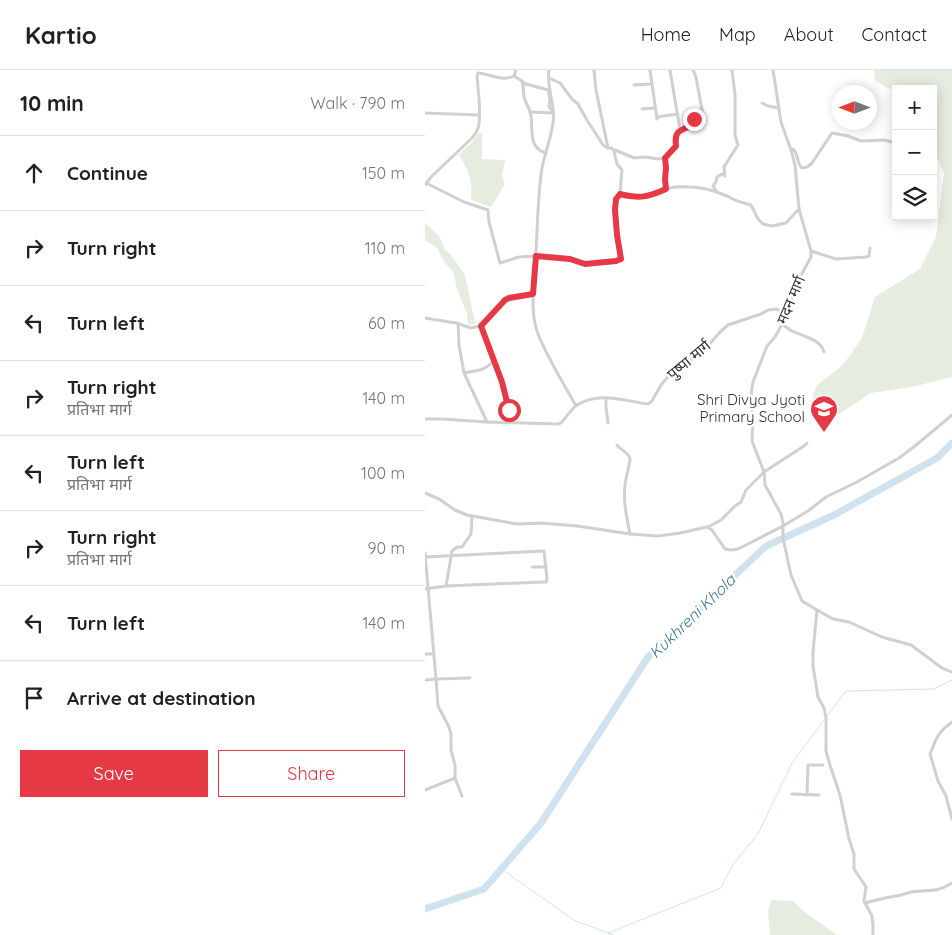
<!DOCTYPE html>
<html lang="en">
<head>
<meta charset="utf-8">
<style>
  body { margin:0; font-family:Quicksand,"Noto Sans Devanagari",sans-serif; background:#f2f2f2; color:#202124 }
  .controls { position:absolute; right:15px; top:15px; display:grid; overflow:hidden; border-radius:0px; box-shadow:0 2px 12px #0003 }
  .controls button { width:45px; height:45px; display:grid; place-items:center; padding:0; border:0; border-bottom:1px solid #e0e0e0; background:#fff; color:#202124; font:25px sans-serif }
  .compass { position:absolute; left:407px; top:15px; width:45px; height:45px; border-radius:50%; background:#fff; box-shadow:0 2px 12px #0003; rotate:270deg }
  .stop { position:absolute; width:15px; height:15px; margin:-11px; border:4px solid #e63946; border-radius:50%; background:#fff }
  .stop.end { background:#e63946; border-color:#fff; box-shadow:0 1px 5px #0008 }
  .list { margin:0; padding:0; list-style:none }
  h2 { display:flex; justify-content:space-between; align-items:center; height:65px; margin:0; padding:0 20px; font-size:21px }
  h2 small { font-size:16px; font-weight:400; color:#757577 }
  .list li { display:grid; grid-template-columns:32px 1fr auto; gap:15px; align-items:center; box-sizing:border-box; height:75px; padding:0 20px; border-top:1px solid #e0e0e0 }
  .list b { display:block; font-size:19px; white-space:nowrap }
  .list p { margin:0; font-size:16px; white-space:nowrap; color:#757577 }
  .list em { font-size:16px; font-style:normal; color:#757577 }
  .actions { display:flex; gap:10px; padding:15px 20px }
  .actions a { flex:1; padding:11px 0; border:1px solid #e63946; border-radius:0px; text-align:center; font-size:18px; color:#e63946 }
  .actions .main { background:#e63946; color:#fff }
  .icon { flex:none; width:28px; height:28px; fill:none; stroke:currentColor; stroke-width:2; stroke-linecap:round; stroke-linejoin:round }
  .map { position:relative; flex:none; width:527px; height:865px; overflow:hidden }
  header { display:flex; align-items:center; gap:30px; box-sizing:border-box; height:70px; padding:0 25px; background:#fff; border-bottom:1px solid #e0e0e0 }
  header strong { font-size:24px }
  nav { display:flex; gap:28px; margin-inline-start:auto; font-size:18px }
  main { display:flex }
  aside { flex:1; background:#fff }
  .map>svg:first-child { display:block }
</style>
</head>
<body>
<header>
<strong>Kartio</strong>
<nav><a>Home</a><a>Map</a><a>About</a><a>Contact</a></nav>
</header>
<main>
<aside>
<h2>10 min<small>Walk · 790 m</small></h2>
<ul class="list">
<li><svg class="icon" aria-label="ahead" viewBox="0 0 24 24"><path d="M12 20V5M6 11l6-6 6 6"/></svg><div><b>Continue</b></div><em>150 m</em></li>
<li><svg class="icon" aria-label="right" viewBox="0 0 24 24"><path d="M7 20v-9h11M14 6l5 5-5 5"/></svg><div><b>Turn right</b></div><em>110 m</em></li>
<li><svg class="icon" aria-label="left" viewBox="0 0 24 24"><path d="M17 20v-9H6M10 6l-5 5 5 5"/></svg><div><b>Turn left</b></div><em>60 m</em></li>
<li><svg class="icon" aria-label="right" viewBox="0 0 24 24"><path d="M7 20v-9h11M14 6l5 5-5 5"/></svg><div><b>Turn right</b><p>प्रतिभा मार्ग</p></div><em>140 m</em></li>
<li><svg class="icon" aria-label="left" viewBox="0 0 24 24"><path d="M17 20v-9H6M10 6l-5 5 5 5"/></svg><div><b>Turn left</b><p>प्रतिभा मार्ग</p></div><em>100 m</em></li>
<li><svg class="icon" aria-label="right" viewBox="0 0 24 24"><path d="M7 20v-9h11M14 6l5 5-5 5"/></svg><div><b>Turn right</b><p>प्रतिभा मार्ग</p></div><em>90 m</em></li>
<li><svg class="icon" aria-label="left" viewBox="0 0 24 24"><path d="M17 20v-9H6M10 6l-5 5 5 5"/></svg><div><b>Turn left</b></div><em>140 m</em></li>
<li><svg class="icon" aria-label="arrive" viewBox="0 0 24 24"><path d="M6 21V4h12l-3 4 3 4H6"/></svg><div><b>Arrive at destination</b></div></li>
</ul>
<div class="actions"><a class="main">Save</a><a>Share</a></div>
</aside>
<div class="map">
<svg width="527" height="865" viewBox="0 0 527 865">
  <rect width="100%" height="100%" fill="#fff"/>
  <g fill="#e6ecdf">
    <path d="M449 0H527V307L487 317 446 323 411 346 387 332 391 316 418 295 437 268 450 227 495 199 511 167 519 103 508 79V19H471V22L450 11Z"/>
    <path d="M53 63H57V89L80 90 77 106 80 114 66 137 46 130C48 110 44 102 34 85L48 71Z"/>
    <path d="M0 153 14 166 20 180 26 185 39 203 43 218 50 254 43 255 42 244 32 219 28 201 20 193 12 178 0 170Z"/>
    <path d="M347 830 368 831 382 844 412 865H345L343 841Z"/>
  </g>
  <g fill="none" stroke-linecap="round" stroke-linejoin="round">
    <g stroke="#cfe2ee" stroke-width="1">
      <path d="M402 646 421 621 508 619 527 610"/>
      <path d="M76 799 149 850 188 865"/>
      <path d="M183 863 296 818 307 796 333 764 367 693 400 649"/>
    </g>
    <path stroke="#cfe2ee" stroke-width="7" d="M0 839 59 819 116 753 223 587 341 476 409 445 512 388 527 373"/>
    <g stroke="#d0d0d0" stroke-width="3">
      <path d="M124 0C121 18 131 35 128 53 126 68 120 83 117 98 112 129 113 161 110 193 109 215 105 239 112 261 121 286 138 312 151 336"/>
      <path d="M169 0 171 20 183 78"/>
      <path d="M225 0 232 49"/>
      <path d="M245 0 255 60"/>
      <path d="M268 0 271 7 278 45 274 48 271 44"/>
      <path d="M348 0 356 52 366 80 370 95 374 139 386 181V187L374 209 361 247 350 267 342 276 328 312 326 324 328 350 327 371 339 402 340 415 356 444 358 453V468L366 505 377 531 392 540 408 549 424 552 457 567 486 575 517 598 527 602"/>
      <path d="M89 6 97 11C99 17 98 22 99 27 101 34 105 39 106 46 108 60 103 78 121 83"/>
      <path d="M124 8 135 13 147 29 153 34 162 50 178 75 183 78H187L189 81 192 94 197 100 195 123"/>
      <path d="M98 12 101 14 123 20 125 30 124 37 129 43"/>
      <path d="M209 15 227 14"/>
      <path d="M337 33 343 36 354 38"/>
      <path d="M217 39 230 38"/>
      <path d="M105 42 128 43"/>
      <path d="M0 43 54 45"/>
      <path d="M232 47 253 44"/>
      <path d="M190 80 209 88 220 87 233 89 240 88"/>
      <path d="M366 80 368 79C374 84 371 93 377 98L382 97 387 93 407 63 423 66 436 71 459 70 471 73"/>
      <path d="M1 113 39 132 63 140 64 152 75 193 94 187 111 186 145 189 160 193 191 191 196 189C194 176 187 141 191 130 191 128 194 125 195 123 207 127 217 128 229 124 237 122 243 117 251 117 266 116 283 118 297 124 301 125 304 127 308 129 313 132 320 133 326 135L333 149 338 154 347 156 361 153 373 140"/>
      <path d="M0 115 6 107 47 68C49 65 52 62 53 58 57 46 53 20 52 6L53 3C65 4 77 12 89 6L91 0"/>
      <path d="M241 119 240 88 251 77C249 60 255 61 267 55L271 44 277 38"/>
      <path d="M292 122 288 116 291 112 292 107 297 104 300 106 299 97 313 75 310 65V24L307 0"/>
      <path d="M386 181 411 189 441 187 444 186 445 178"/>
      <path d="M0 248 31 253 46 258 50 257 56 256 80 230 84 228 108 224"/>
      <path d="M33 253 34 275 39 303 62 352"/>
      <path d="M357 254C360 256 363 259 367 261 377 266 396 269 399 282"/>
      <path d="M56 256 77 312 88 353"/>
      <path d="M39 303C54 299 56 303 69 291"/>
      <path d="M181 328V337L183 353"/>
      <path d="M0 349H17L62 352 132 354 136 353C141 348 146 339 152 335 174 321 200 331 223 334L227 331 236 315 245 304 253 297 276 284 295 262 303 255 336 244 343 240 351 239 356 241 361 245"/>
      <path d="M192 375C195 380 204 382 205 389 205 395 200 409 200 416 198 432 202 448 205 464"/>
      <path d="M0 423 14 429 30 440 42 445 92 454 117 453 152 456 205 464 233 466 255 463 282 457 287 460 300 479 306 480 313 479 358 456 383 441 401 427 432 412 474 388 490 376 527 345"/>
      <path d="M283 457 296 450 310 436 316 432 321 420 339 402 379 376 382 373"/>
      <path d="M0 483 11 609 0 610"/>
      <path d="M0 487 119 481 122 509 121 512H118L21 516 0 519"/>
      <path d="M107 497H121"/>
      <path d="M21 516 27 481 32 477H37L46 464 47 446"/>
      <path d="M392 540 388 582V596L393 627 399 638 401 648V681L405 695 415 725 424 769 429 784V799L441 817 439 831 447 846 448 855V865"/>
      <path d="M0 584H9"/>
      <path d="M527 652C520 657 513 664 510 672 508 676 507 680 505 684L513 711 521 726 527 749"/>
      <path d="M0 720 30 708"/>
      <path d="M367 724 394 725"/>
      <path d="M382 725 383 695H398"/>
      <path d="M37 726 30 708V695L26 680V664L24 657 13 636 11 609 45 608"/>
      <path d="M440 833C450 830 460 828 470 826 475 826 481 823 486 822 503 819 510 824 527 813"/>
    </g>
  </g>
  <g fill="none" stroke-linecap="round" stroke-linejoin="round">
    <path stroke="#e63946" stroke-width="6" d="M84 340 77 312 56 256 80 230 84 228 108 224 111 186 145 189 160 194 191 191 196 189 192 165 190 140 191 129 195 124C215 129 223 127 241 119L240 109 241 98 240 88 251 76C249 60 255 61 267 55L269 49"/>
  </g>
  <defs>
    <g id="school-pin" transform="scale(1.4375)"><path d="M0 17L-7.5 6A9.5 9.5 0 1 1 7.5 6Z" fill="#e63946" stroke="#fff"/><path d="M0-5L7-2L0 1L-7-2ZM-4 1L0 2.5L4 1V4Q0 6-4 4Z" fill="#fff"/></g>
  </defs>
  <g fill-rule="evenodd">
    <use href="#school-pin" x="399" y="339"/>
  </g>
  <g text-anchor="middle" stroke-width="5" stroke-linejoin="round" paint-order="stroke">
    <g font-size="15" fill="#333" stroke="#fff">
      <text transform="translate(366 230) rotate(-67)" y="5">मदन मार्ग</text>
      <text transform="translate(264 290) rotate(-40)" y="5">पुष्पा मार्ग</text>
    </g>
    <g font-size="15" fill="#333" stroke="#fff" text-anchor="end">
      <text x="380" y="335">Shri Divya Jyoti<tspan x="380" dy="17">Primary School</tspan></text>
    </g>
    <g font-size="16" font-style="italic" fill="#3f7597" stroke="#fff">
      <text transform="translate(267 546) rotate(-44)" y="6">Kukhreni Khola</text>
    </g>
  </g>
</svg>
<div class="controls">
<button>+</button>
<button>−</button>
<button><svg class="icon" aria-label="layers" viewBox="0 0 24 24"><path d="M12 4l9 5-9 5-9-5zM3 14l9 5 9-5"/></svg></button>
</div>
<svg class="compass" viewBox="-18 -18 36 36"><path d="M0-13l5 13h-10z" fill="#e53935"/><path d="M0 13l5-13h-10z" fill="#757577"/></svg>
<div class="stop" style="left:84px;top:340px"></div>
<div class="stop end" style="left:269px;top:49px"></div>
</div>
</main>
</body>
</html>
